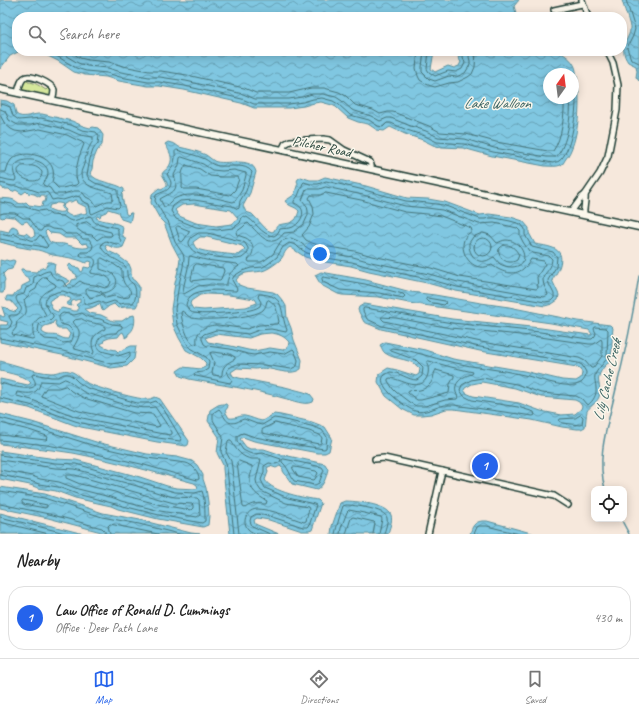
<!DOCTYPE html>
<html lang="en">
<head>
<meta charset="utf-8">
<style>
  body { margin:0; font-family:Caveat,sans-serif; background:#f6f6f6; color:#222 }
  .controls { position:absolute; right:12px; bottom:12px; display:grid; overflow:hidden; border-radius:8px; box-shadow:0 2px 10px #0003 }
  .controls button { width:36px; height:36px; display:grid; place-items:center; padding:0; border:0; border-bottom:1px solid #e0e0e0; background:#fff; color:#222; font:20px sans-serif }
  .compass { position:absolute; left:543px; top:68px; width:36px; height:36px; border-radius:50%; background:#fff; box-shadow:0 2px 10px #0003; rotate:14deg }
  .you { position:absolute; left:320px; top:254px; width:14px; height:14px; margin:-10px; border:3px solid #fff; border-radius:50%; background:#1a73e8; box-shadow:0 0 0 6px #1a73e833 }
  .badge { display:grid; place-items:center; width:26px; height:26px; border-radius:50%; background:#2563eb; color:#fff; font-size:13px; font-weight:700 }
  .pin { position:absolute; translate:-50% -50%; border:2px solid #fff; box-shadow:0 1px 4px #0006 }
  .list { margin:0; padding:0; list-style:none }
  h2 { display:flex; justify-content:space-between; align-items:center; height:52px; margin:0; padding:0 16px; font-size:17px }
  h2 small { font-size:13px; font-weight:400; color:#767676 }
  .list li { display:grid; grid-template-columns:26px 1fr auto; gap:12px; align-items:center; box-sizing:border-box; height:64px; margin:0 8px 8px; padding:0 8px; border:1px solid #e0e0e0; border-radius:16px }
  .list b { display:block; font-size:15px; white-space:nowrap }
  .list p { margin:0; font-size:13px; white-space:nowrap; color:#767676 }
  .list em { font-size:13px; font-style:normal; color:#767676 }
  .icon { flex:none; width:22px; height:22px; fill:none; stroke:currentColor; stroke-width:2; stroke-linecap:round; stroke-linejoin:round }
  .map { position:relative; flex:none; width:639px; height:534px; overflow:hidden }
  .search { position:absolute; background:#fff; box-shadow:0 2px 10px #0003; left:12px; right:12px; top:12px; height:44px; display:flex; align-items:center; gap:10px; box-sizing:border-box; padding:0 14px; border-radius:16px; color:#767676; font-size:15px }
  .sheet { height:124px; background:#fff }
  nav { display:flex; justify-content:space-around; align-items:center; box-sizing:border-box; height:56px; border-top:1px solid #e0e0e0; background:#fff; font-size:11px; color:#767676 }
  nav a { display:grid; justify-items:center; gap:2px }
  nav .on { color:#2563eb }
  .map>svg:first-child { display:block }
</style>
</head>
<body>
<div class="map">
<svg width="639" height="534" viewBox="0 0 639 534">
  <defs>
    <pattern id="water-waves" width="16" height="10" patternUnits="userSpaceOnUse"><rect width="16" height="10" fill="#80c7e1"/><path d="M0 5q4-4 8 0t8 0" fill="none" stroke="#68a3b7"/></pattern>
  </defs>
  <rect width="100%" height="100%" fill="#f6e8dc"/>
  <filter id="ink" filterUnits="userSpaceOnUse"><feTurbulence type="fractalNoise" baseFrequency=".025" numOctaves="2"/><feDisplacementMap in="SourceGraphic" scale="8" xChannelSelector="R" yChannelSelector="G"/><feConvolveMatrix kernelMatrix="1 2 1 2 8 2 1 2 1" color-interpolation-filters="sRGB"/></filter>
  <g filter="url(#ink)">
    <path fill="#d5e79b" stroke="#7a9268" d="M26 79 28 82C35 82 41 87 46 90L49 87 51 90 52 93 49 96 22 90C20 85 23 82 26 79Z"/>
    <g fill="url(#water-waves)" stroke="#59909c" fill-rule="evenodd">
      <path d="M0 0H519L514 6 517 17H17V51H20L10 56 0 69Z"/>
      <path d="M622 0H639V81L636 77 637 71 636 66 628 62C623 55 622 47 627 39 628 36 630 33 630 30 631 25 623 6 622 0Z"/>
      <path d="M38 51H434L431 69 435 72 448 66 454 68 459 66 461 62 458 58 462 51H557C564 54 572 59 575 67 576 69 576 73 577 76 581 98 580 142 565 160 564 162 563 164 561 165 557 167 550 166 545 166L492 156 463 148 442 147 435 146 423 140 405 134 390 127 384 131 377 130 368 124 358 122 348 118 336 107 332 105 321 102 314 103 304 106 289 108H254L241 103 184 90 159 86H148L119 81 106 77 85 75 74 72 58 61ZM549 74H573V98H549Z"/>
      <path d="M0 100 7 101 14 105 16 114C23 120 33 113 42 114L72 121 83 126 90 128 93 127 98 128 103 135 102 145 97 151 93 161 92 169 90 173C95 183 115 182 124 189V192L122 194C122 201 125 207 126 214L128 215 130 213H132L130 222 121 219 118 212 108 209 106 212 101 214 100 217 97 216 96 218C104 222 115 221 123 227L122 234 126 240 123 247C117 250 112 247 107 245L105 246 108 251 117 255 129 264 131 269V274L132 279 135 281 139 286V295L138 303 136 307H125L118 308 114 304 109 306 103 311 102 310 100 304 91 308 84 309 89 313 101 315 113 321H122L130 316 134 315C136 321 134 331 128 334V336L125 338V336L123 332 121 333 118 337 109 338 104 340 103 343H101V345C106 348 110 349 116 350L118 352 131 346H136L134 359 127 366 111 368 62 355 0 342V325H7L8 322 0 320V315L3 317 5 316 2 307 7 308 9 310 15 312 18 309 11 301H7L6 298 7 296H13L15 293 21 290 22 286 30 282 29 279 25 277 21 271V269H23L25 271 36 272 42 268 46 267 48 262H52L55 264 54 269 55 273C60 276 65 278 70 281L63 286 64 287 71 283 72 280 76 279 77 275 71 271 68 267 70 264 73 267 79 268 81 272 83 271 84 267 89 268 91 266 92 262 89 261 86 263C76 258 64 257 53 255 48 254 43 251 38 250 33 249 29 249 25 248 17 247 8 244 0 242V230L9 232 11 227 13 226 17 228 19 233 24 234 26 233 31 237 35 236 34 230 27 221 22 223 15 217H12L5 216 3 218 0 217V198C4 199 10 198 14 200 19 202 18 206 26 202L29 205 42 207 43 202H45L46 198 44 195H41L40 197 34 194 28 193 26 191 22 194 16 190 12 192 9 189H4V190L2 187H0ZM75 200H77L78 203 86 207V210L87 212 86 213C84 214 82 214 80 214 73 216 71 218 65 212L66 210 63 207 64 204 68 202H71ZM56 203H59L63 204 61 208 64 210 63 212C58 213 53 211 49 209V207L50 205 55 204ZM47 230 50 233 59 234 65 238H76L82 244 87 243 89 247C82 250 72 246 64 244 60 243 53 245 49 241 48 239 46 235 45 232ZM59 295H64L67 297 70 298 71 300 66 304 67 305 72 306 71 304 72 301 80 299V302L76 305 78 307V311H74L62 308 59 310 58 312 53 310 51 305 49 302 50 300ZM54 321H56L55 324 58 329H66L70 334 68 339C63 339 63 338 58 336 51 334 48 337 42 332 42 325 46 326 52 324Z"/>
      <path d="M168 142 175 144 179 147C188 149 197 151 206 155 209 157 211 159 214 161 224 166 252 155 256 172L250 193 243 206 246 212 252 214 267 230 272 232 274 231C278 220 287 227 295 220 297 218 298 214 299 211 295 206 289 207 285 201L294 195 298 183 297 181 298 179 301 177 310 180H318L325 177 366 186 407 198 428 199 445 202 480 215 489 214 511 217 523 221 529 228V233L535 244C541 245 548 246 553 248 568 254 558 272 552 280L559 295 558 300 552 304 545 306 456 291 427 283 369 271 351 266 319 261 305 257 290 247C284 251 285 254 281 259 277 263 270 268 265 270 256 274 243 269 236 280L239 285 247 288 273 292 277 294 283 301 286 306 287 318 291 328 294 340 302 360 301 369C288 378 270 365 256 369L237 368 231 372 233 376 239 378 285 387 304 392 310 394 314 399 313 402C305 406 292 400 283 398 253 389 220 385 189 379L180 376 177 371 183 367 201 369 205 367 206 363 201 358 186 350 179 338 173 325 171 309 175 283 179 266 180 259 172 244 164 223 160 219 151 203 152 194 159 188 161 189 167 186V183L162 174C163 172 165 170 167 169 175 160 170 152 165 144ZM194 204 231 210 238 218 237 220 232 224 216 226 196 223 179 216 175 210 176 209 182 205ZM200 237H207L239 245 242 246 245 249 244 251 240 254 236 255C229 254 200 252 196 248 195 247 193 243 193 242ZM207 294 229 295 255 299 257 302V303L246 307 204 310 193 309 190 304 191 301 200 295ZM271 333C279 334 284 336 289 342L288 347 283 350 270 348 254 351 248 350 231 346 208 342 205 338 216 334 249 338 260 334Z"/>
      <path d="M0 260 4 261 6 260 9 261 13 260 15 261 12 269 7 270 3 274 5 280 4 282V288L3 293H0Z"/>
      <path d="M321 272 366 280 411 292 435 295 481 303 509 307 578 321 610 325 613 328C612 334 612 358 610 362 609 363 606 364 605 366 603 368 600 372 599 376 597 383 602 388 599 397 596 404 589 407 587 411 586 415 586 422 585 427L581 429H577L562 427 532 420 454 409H446L431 414 422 415H414L402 409 386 396 378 382 379 374 388 368 397 370 416 376 419 374 420 369C411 357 396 361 385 353 383 352 382 348 380 345L385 342 425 350 453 359 524 371 562 380 576 381 581 378 582 373 580 368 577 367 480 351 381 329 364 322 358 310 359 307 364 304 452 319 541 328 590 335 592 334 589 330 551 323 409 303 379 297 342 295 338 294 321 285 315 275ZM482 382 515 388 541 397 575 400 579 402 582 406 581 409 575 414 561 415 541 411 519 403 473 396 466 393 464 390 465 388 472 384Z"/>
      <path d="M0 361C17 365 34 372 51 373 58 373 63 369 69 371 76 372 81 379 87 383 94 387 142 401 149 399 151 399 153 398 155 397L160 399 189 441 188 445 186 446 157 442 81 427 74 425 29 408 0 402V379L28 385 31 383C26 376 9 373 0 371Z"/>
      <path d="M222 404H226L228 407 225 411 229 418C237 419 239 415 245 416 251 417 256 420 262 421L274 414 281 415 312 422 325 427 332 438 329 451 325 453H318L254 441 243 437 240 439 246 447 250 449H264L279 454 325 464 328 469C326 478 324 485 317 490L292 484 283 471V469L280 466 276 468 270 466 267 468 268 472 265 480C272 492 305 498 318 500L321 503 312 530 309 531H302L269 520 257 518 254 520 255 524 279 534H230L223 469V465L217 453 219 437 208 421 210 410 218 405Z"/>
      <path d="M0 414 32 422 96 442 147 454 177 457 192 461 197 465 203 475V479L206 488 208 502 209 516 208 525 203 527 158 519 118 509 111 506 75 498 56 491 38 488 30 485 0 479V451L56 459 76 460 140 477 167 486 176 488 196 489 198 488 197 485 194 483C154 472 114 461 73 453 48 449 24 447 0 444Z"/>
      <path d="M0 487 45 494 103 513 140 520 191 533 200 534H109L48 518 0 508Z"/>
      <path d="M345 501C355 501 387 504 391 515 393 521 389 529 388 534H331L332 526 340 503Z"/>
      <path d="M0 513 84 534H0Z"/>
      <path d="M482 521H487L535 534H470C472 527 474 522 482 521Z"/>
    </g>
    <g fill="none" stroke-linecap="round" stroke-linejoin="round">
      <g stroke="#467479" stroke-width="1">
        <path d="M626 0 635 29 633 36 627 48 631 59 639 63"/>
        <path d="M47 51 60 58 76 68 86 71 107 73 120 77 148 82H159L185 86 242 99 254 104H289L303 102 313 99 322 98 333 101 338 104 350 115 369 120 378 126 383 127 387 123H391L407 130 425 136 437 142 464 144 493 152 553 163C554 162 558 162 559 161 571 153 576 115 576 101 576 93 574 84 573 76"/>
        <path d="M58 51 78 63 87 66 108 68 121 72 149 77H160L186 81 243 94 255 99H289L302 97 312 94H323L336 97 342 101 352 110 371 116 380 121 387 118H391L408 125 426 131 438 137 465 139 494 148 547 157H556C567 146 572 114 570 98"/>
        <path d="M70 51 80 58 88 60 109 62 123 66 149 71H161L187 75 244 88 256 93H289L311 88H324L339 92 346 96 355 105 373 110 380 114 388 112H393L429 126 440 132 466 134 496 142 548 151H553C562 139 565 113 564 98"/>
        <path d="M418 51 416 68 418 76 420 80 426 84 431 86 435 87 449 83 458 82 468 77 472 74 475 67 476 51"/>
        <path d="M424 51 422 67V72L429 79 435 81 449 76 456 77 465 73 470 65V61L469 57 470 51"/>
        <path d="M429 51 427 69 429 72 435 76 448 71 456 72 462 69 465 63 463 57 465 51"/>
        <path d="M0 104 5 105 10 107 13 116 19 120 41 118 71 125 82 130 96 132 99 136 98 143 93 150 90 159 87 175 89 179 95 183 118 190V195L120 206 118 208 107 206 103 209 92 214 91 213 89 204 82 201 80 197 76 196 63 200 57 199 52 200 48 193 45 192H39L27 188H22L17 186H12L0 183"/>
        <path d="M0 109 5 111 9 120 14 123 18 125H31L41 123 69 130 80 135 93 137V141C88 148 86 155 84 164 83 168 81 170 81 174 82 188 102 189 112 193L113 199 112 201C105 200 102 204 96 206L92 200 86 197 83 193 79 191H74L63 194H54L50 188 43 185C44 181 48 178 48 173 48 155 3 154 16 179L15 181 8 180 0 178"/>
        <path d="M0 115 5 124 11 129 15 131 22 132 40 129 67 135 77 140 82 142 84 144 79 157 76 170V177L78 183 76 185 62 188H58L52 182C53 178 54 174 53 170 50 154 21 149 11 160 8 164 7 168 6 172H0"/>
        <path d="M177 150C186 153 196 155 205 159 212 163 212 166 222 166 232 167 245 163 252 172L246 191 240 201 239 208 238 209 232 206 194 200 180 201 173 206 171 211 176 219 196 227 217 230 233 228 240 223 242 217 244 216C256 220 260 235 274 236L277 234 280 229C284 228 289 229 293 227 303 221 308 208 294 203V201L298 196 303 183 304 182 310 184H318L326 181 364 190 406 201 428 203 443 205 480 219H485L489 218H495L510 221 521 224 525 229V235L532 247 553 252 557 257 556 267 548 280 549 284 554 294V298L551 301 545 302 457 287 428 279 369 267 352 262 320 257 307 253 299 248 296 245 289 243 283 247 277 257 268 264 263 267 251 268 242 271 234 276 232 280 237 289 236 291C222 291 189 285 186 305 187 307 189 311 191 312 198 316 237 312 245 311 251 310 256 309 260 306L261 302 258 297 259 294C287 295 279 311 287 330L286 332 271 329 259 330 248 334 216 330 204 334 202 336V339L204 344 207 346 230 349 247 354 254 355 270 352 284 354 293 349 294 350 298 360 297 366 291 369 264 365 237 364 229 368 227 371 228 374 232 380 230 383 196 376 194 375 195 373 203 372 208 369 209 361 206 357 189 347 183 336 177 324 175 309 179 284 183 267 184 258 183 254 175 242 168 221 164 216 155 201 156 195C161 192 171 191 171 183 171 180 168 177 167 174 173 168 176 160 175 152Z"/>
        <path d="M182 157 203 164 212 170 222 171 234 170 246 173V175L242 190 235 201 233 202C214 198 178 186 166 207H164L160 199C171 192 180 193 174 175L179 165 180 158Z"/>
        <path d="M186 165 200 169 210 176 221 177H238L239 179 235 190 230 195 196 189H183L182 188C183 177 179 175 186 165Z"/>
        <path d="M22 166C30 165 37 165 42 172 42 187 22 180 19 174 18 173 18 171 18 170Z"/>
        <path d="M326 187 363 195 405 206 427 208 442 210 479 224 494 223 509 226 517 228 520 231V236L523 242 529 251 533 253 549 256 552 259C552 260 551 264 551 265 549 271 543 274 543 280 543 286 547 290 548 295L544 297 458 282 429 274 371 262 353 257 321 252 309 249 298 241 291 238 287 239 281 241 273 254 265 260 261 262H249L248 260C255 253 255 243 246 238 243 237 240 236 237 235L236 232 243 227 246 224 248 223C259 233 270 252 284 233L294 232 304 224 308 215V211L307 206 302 200 306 190 307 189H319Z"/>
        <path d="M326 193 361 200 405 212 427 214 441 216 471 228 472 231C469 233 465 236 464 240 460 251 469 266 480 267 485 268 488 266 492 265 502 273 516 277 525 267 528 265 529 262 531 259L544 261 545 264 537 277 538 288 536 289 460 277 431 268 372 256 355 251 322 246 312 243 306 240 302 235 309 227 314 214 313 206 309 198 311 195H320Z"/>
        <path d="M0 202 12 204 17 207H25L39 211 45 210 51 215 63 216 69 220 73 221 90 216C93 217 92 221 96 223L117 228 118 230V235L121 241 120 244H116L106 241 102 243 101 247C107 258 117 258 125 266 128 270 126 274 128 278 129 282 132 282 134 285 137 290 136 299 133 303H125L120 304 114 301 105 304 99 301 90 304H86L84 303V298L81 295H74L63 291 57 292 48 296 46 299 45 303 50 312 53 315V317L49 321 42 322 39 325 38 331 39 334 45 339 57 340 63 343 71 342C75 335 74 331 68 326L61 324C59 318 57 316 63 313L74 315 82 313 88 317 100 319 112 324 121 325 122 326V328L118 330 116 333C113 333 109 333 106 334 98 337 93 345 102 351 107 353 113 353 118 356L130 352V357L125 362 111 364 63 351 0 338"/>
        <path d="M0 214C6 212 9 213 15 213L23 218H29L39 231H41L44 227H48L52 229 61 230 66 234H77L83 239H89L93 245 92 249 88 252H81L80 255C84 258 85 257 90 257 99 258 95 267 91 271V273C98 275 109 274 111 282L109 286 105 288 95 285 85 284 80 281C76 283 73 288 69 288L66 286 63 281C56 279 52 278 50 271 44 271 40 275 34 277L33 285 26 288 24 294 17 296 16 298C17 306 27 308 17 315H11L9 316V317L12 322 10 327 7 329H0"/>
        <path d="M87 222 95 228 111 232 112 235 111 236H103L97 240 92 235 84 234 76 228V225Z"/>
        <path d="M178 226 190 231C189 232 184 241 182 242L180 241 176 228Z"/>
        <path d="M199 233H207L241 241 245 243 248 248V253L242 258 237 259C226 258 204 257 195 252 191 250 189 246 189 242L191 238Z"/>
        <path d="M483 233 490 235 497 243C500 242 503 240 506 240 523 240 533 266 512 267 508 267 504 266 500 264 498 262 496 259 494 257 491 258 488 261 485 261 475 264 468 251 469 243L473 237Z"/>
        <path d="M0 234 9 236 14 233C18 237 21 237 26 238 31 240 31 241 36 240L39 236 41 235 48 246 46 248 39 246 26 244 0 239"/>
        <circle cx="483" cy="247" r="9"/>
        <path d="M504 245C511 244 516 249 519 255L517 260C511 264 504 262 500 256 499 253 498 252 499 249 500 248 502 246 504 245Z"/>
        <path d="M190 256 206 260 237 264 239 266C234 270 229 272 228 279 227 281 227 283 227 285H207L198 286 184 294 183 292 184 285 188 268 189 258Z"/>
        <path d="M102 258 112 263 122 270C122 274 122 279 124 283 128 290 133 288 129 297L121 298 114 296 106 298 103 296V293C113 292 122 283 113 274 109 271 104 271 100 269V260Z"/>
        <path d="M197 264 223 268 224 271 221 279 220 280 206 279 192 281 191 279 194 266Z"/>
        <path d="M44 277H46L50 281 55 284 56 286 55 287C48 291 36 296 41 306 43 309 44 312 46 315 44 317 41 317 39 318 32 323 32 331 34 338L32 339 13 335 12 333 16 328 17 321C29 314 27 311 24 300L28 296 31 292 36 289 39 281Z"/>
        <path d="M323 277 365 284 403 294 405 296 403 298 379 293 340 290 323 282 322 279Z"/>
        <path d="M88 289 94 290 102 292V294L101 295 90 298 86 292V290Z"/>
        <path d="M427 298 445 301 446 303 444 305 428 302 426 300Z"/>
        <path d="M269 300C278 305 277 314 279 322L277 324 259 325 247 329 218 325C206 325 195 330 197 343L195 345C187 341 182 322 181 313L182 311C186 313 188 317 192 318 204 321 255 318 263 310 266 307 266 304 267 301Z"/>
        <path d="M365 308 452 323 540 332 589 339H592L595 336 596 333 594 329 595 327 606 328 608 330 607 356C606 363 598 367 595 375 594 380 596 383 596 388 597 395 593 401 588 405L586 404 582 399 576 396 541 393 516 384 488 379 482 378 471 380 462 385 460 390 464 396 472 400 518 407 534 412 535 415 533 416 454 405C451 405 448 405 445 405 435 407 425 414 415 411 406 408 373 384 385 375 387 374 388 373 390 372 399 372 408 380 417 380L422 376 423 367 416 360 391 351 390 349 392 348C412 350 432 358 451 362 475 368 500 369 524 375 540 379 560 387 575 385 583 384 586 378 586 372L582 365 578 363 480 347 382 326 367 319 363 311V309Z"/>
        <path d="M382 317 396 318 451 328 540 337 589 344H594L601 339 602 341V356L593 368H591L585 361 579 358 481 342 384 321 382 319Z"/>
        <path d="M82 319C89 324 98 322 105 327V329C94 334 89 340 94 352L93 354 75 349 73 348C76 343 80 337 79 331 78 328 75 325 73 322L75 320Z"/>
        <path d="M213 352 229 354 235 357V359C227 363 222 366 222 375L221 376 213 375 212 373 214 362 210 353Z"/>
        <path d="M429 361 451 367 473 372 472 374C460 377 451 385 458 397L457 399 445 400 425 406H416L409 402 396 392 393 389 388 381V379L390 378C401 379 418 392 426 379 429 374 429 368 427 363Z"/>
        <path d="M436 370 454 375V377L450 384 449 393 421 400H417L408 393V392L409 390C419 392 429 389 433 379 434 375 434 372 436 370Z"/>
        <path d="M65 379C71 380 78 390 86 393 92 395 100 397 107 399 123 404 139 410 155 407L172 432V434L170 435 158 433 77 417 32 400 17 396 16 395 17 392C25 393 35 396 39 387 40 385 40 383 41 381L58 382Z"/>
        <path d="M0 383C7 385 47 397 32 376L33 374 51 377H58L64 374H68L72 376 78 382 87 388 137 403H150L156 401 164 410 182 440 180 441 158 438 82 423 75 421 30 405 0 398"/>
        <path d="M66 386 71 391 84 398 134 413 153 414 159 424 160 426 157 427 79 411 41 396 42 394 46 388H58Z"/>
        <path d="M581 415 583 417 582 424 580 425 563 423 559 421 560 419 575 418Z"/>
        <path d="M0 418 31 426 95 446 147 458 186 463C193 465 199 472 199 479L197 480 141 464 92 453 47 445 0 440"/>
        <path d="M0 423 29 430 47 436 48 438 46 440 0 435"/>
        <path d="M275 423 309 431 320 435 322 438 321 443 319 444 262 433V430Z"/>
        <path d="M0 455 55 463 76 464 175 492 195 493 202 491C205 499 205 512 205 521L202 523 159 515 119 505 112 503 77 494 58 487 39 484 30 481 0 475"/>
        <path d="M284 459 322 467 324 470 319 483 315 485 294 481C290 475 288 467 282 462V460Z"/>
        <path d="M0 460 55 468 75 469 137 486 165 495 175 497 197 498 199 500 200 515 197 517 160 511 121 501 114 498 78 489 59 482 40 479 32 476 0 470"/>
        <path d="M239 461 252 466C253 471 250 474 250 479 249 490 258 496 267 501L266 504C257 504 253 502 245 508L243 507 237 463Z"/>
        <path d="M293 467H295L316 471 318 473 315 479 314 480 298 477 293 469Z"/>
        <path d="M67 475H75L163 500 174 503 192 504 193 505V508L191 510 161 505 123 495 115 492 80 484 66 478V476Z"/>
        <path d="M0 491 44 498 102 517 139 524 179 534"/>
        <path d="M23 500 47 505V507L45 508 23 504 22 502Z"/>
        <path d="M0 504 49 514 102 528 105 531V534"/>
        <path d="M0 517 69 534"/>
        <path d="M0 522 49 534"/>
        <path d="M110 534 108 526 110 524 158 534"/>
        <path d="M234 534 227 469 226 463 221 452 223 437 213 420V413L219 409C225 415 225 426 237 422 239 421 241 420 244 419L257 424 262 425 274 418 281 419 311 426 322 430 327 437 326 448 324 449 291 444 255 437 243 433 240 434 237 436V441L243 450 249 453 253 454 263 453 281 459 280 462 276 464 269 463 264 466V472L261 480 265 488 288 498 314 504 316 505 309 526 308 527H303L269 516 256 514 251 517 250 521 252 526 270 534"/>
        <path d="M239 534 232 468 231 461 226 452 228 441 229 440H231C235 449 242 458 252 459 255 459 258 459 261 459L256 480 257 485 261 491 286 503 308 507 309 509 306 521 304 522C289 517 274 510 258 509 247 509 241 521 248 529 251 532 254 533 257 534"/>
        <path d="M335 534C337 525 340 515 343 506L346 505C354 505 386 509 387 518 388 523 385 529 384 534"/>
        <path d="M340 534 341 528 347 512 349 510 364 513 381 517 382 519 379 534"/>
        <path d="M346 534 351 518 353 517 374 522 375 523 373 534"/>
        <path d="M474 534 477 527 479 526H487L519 534"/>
      </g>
      <g stroke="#59909c" stroke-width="1.5">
        <path d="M605 489C596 457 608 424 615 393 625 354 633 315 639 276"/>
        <path d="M621 519 629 534"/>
      </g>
      <g stroke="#1f3d34" stroke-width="8">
        <g id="minor">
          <path d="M582 0 588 17"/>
          <path d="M554 10 582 4"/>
          <path d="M18 93C19 88 20 81 24 78 30 73 52 84 54 90 54 93 53 97 52 100"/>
          <path d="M282 150 285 144 290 141 323 139 330 140 344 150 370 162 371 165V169"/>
          <path d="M571 212 582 197 585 195 600 173 608 156 617 110 618 85 613 63 607 51"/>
          <path d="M584 215C583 208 586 202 585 195"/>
          <path d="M375 459 384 458 554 496 568 505"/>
          <path d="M428 534 442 471"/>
        </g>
      </g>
      <g stroke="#1f3d34" stroke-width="9">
        <path id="tertiary" d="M0 89 639 227"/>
      </g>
      <use href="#minor" stroke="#fbf7ec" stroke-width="5"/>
      <use href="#tertiary" stroke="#fbf7ec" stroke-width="6"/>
    </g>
  </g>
  <g text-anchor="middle" stroke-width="3" stroke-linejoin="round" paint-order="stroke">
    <g font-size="14" fill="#1f3d34" stroke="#fbf7ec">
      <text transform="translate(322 146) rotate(12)" y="5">Pilcher Road</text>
    </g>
    <g font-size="15" font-style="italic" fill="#37605f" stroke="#fbf7ec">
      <text x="497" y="108">Lake Walloon</text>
      <text transform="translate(607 380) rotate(-77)" y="5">Lily Cache Creek</text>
    </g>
  </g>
</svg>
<div class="controls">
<button><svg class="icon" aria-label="locate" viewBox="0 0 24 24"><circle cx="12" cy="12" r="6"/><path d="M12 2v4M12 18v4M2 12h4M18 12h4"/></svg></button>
</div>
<svg class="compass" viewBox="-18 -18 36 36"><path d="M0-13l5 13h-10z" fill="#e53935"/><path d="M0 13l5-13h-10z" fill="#767676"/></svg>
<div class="you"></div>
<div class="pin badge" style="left:485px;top:466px">1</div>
<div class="search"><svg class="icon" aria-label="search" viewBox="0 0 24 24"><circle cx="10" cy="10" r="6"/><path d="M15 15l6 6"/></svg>Search here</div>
</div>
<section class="sheet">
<h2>Nearby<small></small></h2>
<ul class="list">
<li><span class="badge">1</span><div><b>Law Office of Ronald D. Cummings</b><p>Office · Deer Path Lane</p></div><em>430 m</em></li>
</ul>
</section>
<nav>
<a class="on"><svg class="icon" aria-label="map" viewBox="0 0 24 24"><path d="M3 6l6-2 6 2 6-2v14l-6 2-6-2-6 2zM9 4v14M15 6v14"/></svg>Map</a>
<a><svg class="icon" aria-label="directions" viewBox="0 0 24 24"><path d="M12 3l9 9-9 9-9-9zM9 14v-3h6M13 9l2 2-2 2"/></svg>Directions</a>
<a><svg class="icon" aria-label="saved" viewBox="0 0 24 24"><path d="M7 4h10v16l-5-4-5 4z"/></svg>Saved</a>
</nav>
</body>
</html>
